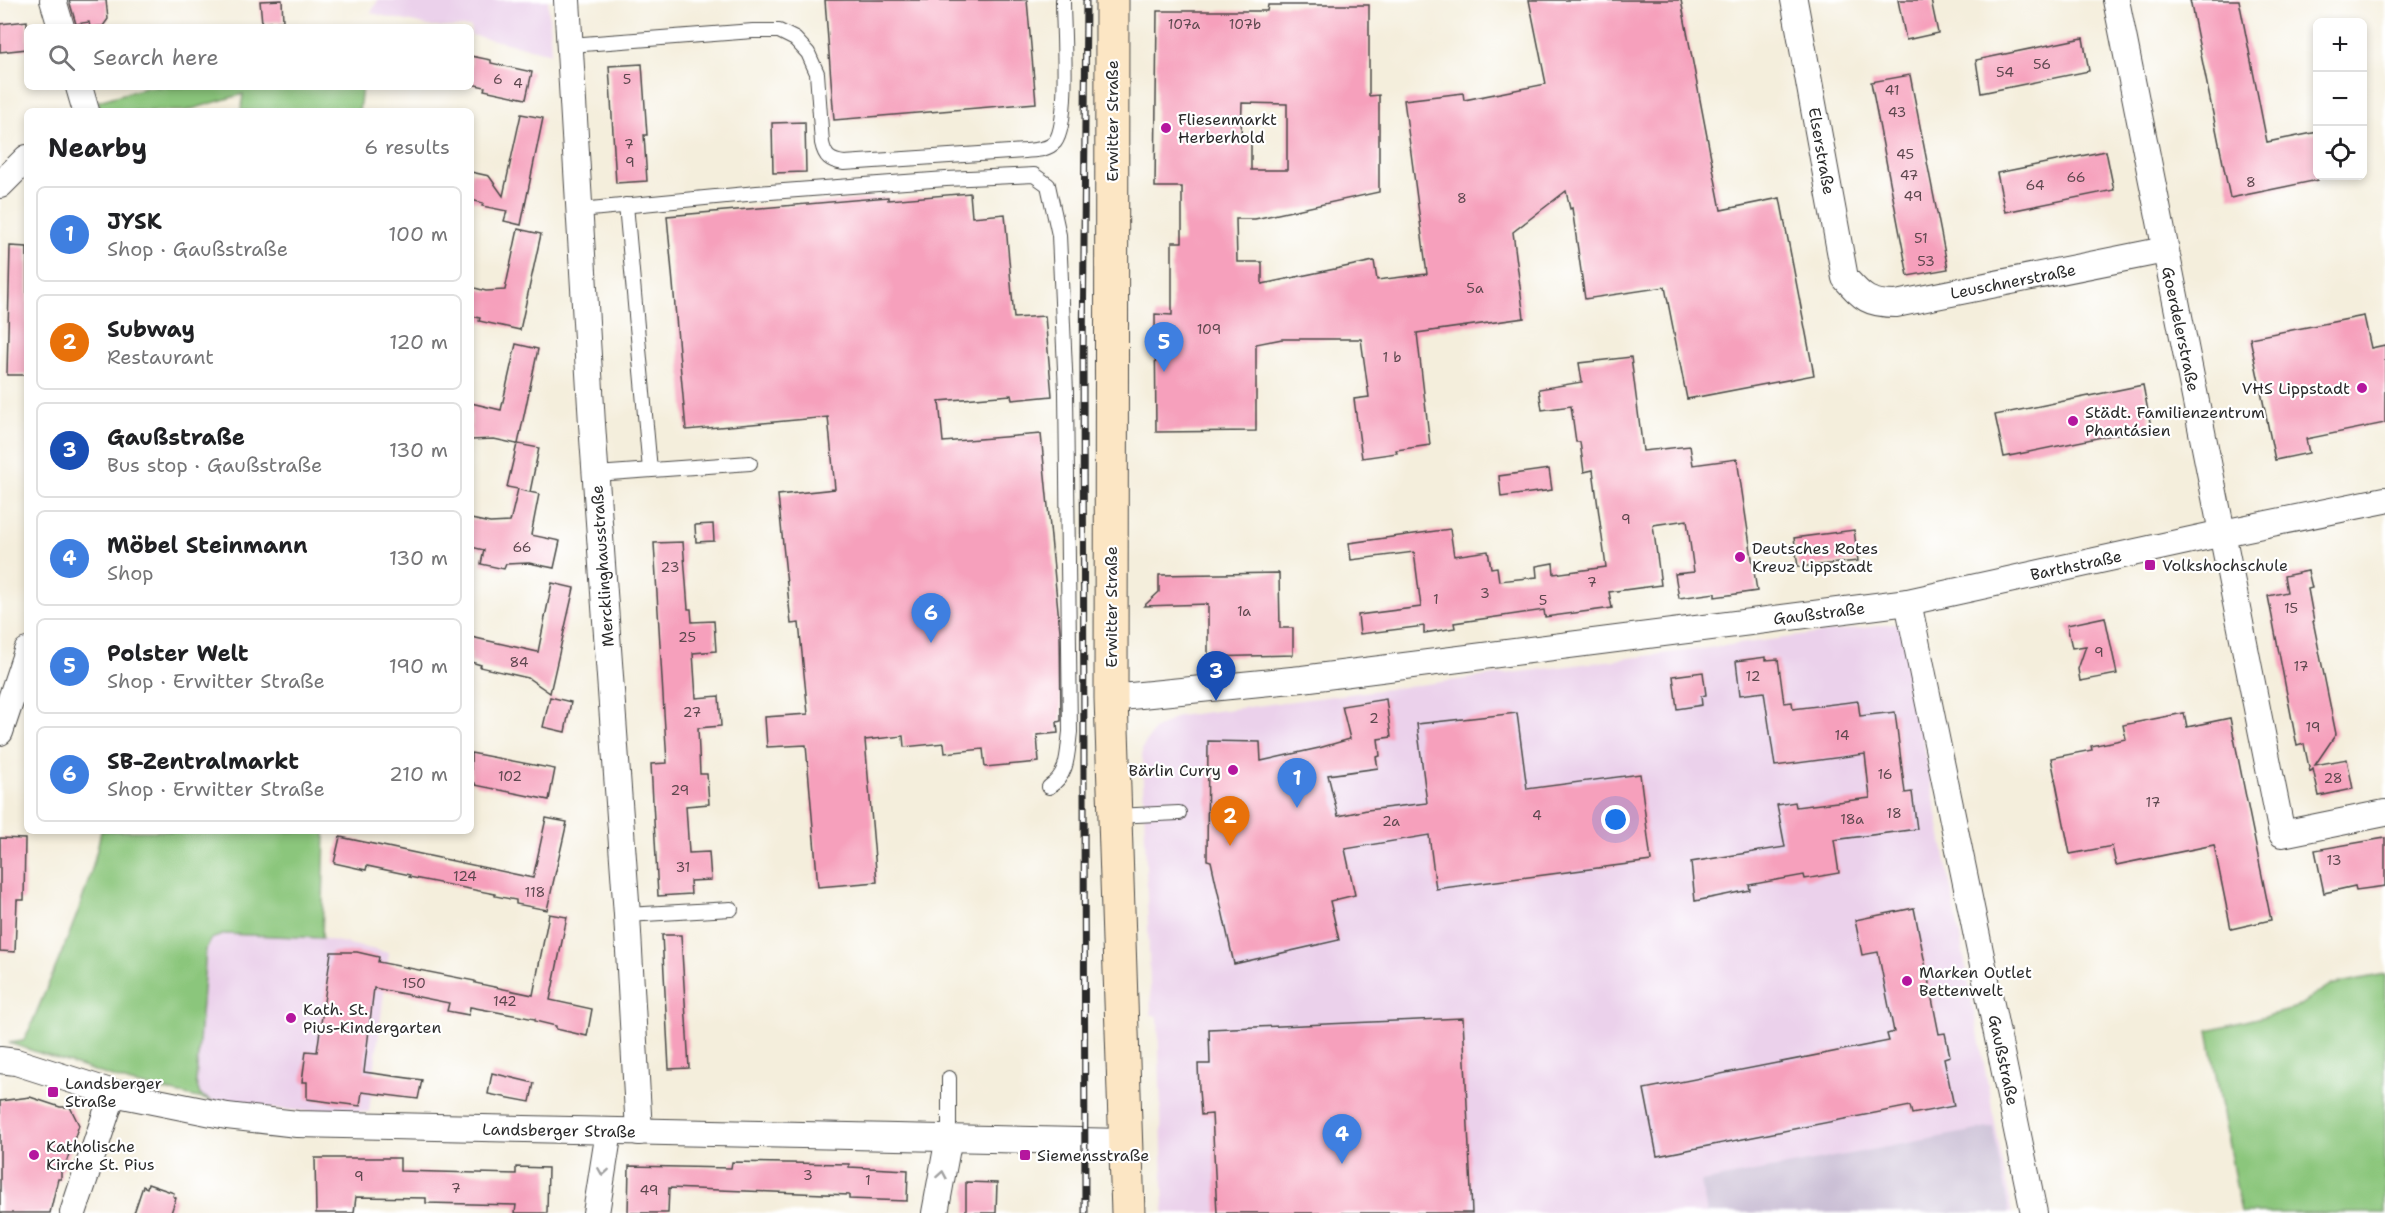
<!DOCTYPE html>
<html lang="en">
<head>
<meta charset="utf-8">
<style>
  body { margin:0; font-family:"Shantell Sans",sans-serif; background:#f6f6f6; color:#202124 }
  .controls { position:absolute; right:18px; top:18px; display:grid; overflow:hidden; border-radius:9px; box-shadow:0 3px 9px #0003 }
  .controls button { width:54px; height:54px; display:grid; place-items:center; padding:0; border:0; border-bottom:2px solid #e0e0e0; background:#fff; color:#202124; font:30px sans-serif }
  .you { position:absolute; left:1616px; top:820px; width:21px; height:21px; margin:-15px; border:4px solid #fff; border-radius:50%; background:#1a73e8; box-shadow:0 0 0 9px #1a73e833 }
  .badge { display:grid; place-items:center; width:39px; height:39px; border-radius:50%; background:#1a73e8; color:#fff; font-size:20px; font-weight:700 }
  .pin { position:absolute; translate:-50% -50px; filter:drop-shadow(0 2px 3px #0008) }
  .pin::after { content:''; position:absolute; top:32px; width:21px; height:18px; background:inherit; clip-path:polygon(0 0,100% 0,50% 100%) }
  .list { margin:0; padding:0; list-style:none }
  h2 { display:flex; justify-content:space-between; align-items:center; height:78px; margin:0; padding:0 24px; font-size:26px }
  h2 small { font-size:20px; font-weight:400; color:#757577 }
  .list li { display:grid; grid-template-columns:39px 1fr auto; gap:18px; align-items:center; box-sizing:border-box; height:96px; margin:0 12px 12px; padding:0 12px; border:2px solid #e0e0e0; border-radius:9px }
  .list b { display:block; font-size:22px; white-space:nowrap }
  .list p { margin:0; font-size:20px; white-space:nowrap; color:#757577 }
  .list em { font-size:20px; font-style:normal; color:#757577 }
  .icon { flex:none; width:33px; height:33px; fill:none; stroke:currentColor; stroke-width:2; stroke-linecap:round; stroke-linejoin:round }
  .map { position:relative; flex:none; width:2385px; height:1213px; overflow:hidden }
  .search { position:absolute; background:#fff; box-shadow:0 3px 9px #0003; left:24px; top:24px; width:450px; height:66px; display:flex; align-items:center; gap:15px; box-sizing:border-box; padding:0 21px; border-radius:9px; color:#757577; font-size:22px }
  .panel { position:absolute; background:#fff; box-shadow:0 3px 9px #0003; left:24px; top:108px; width:450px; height:726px; border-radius:9px }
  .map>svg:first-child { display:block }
</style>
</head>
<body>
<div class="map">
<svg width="2385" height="1213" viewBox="0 0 2385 1213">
  <rect width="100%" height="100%" fill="#fff"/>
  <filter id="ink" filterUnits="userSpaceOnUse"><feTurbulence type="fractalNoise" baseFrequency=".0167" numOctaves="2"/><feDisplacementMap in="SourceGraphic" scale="12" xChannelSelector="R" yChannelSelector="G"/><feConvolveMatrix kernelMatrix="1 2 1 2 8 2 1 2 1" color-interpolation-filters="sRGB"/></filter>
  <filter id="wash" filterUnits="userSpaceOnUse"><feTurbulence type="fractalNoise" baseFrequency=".008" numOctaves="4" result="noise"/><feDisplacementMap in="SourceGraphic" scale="24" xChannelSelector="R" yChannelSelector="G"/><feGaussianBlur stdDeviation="1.35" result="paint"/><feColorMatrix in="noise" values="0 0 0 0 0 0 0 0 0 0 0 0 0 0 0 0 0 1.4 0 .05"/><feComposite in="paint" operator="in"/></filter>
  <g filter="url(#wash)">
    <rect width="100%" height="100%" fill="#f4eedc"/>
    <g fill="#ebd1eb">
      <path d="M378 0H548L551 53 471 35V27H433L371 13Z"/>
      <path d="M1901 623 2012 1213H1164L1158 1017 1151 1014 1142 748 1154 730 1178 716Z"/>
      <path d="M225 934 322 938 389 953 369 1112 304 1111 265 1108 212 1101 200 1095 196 1083 206 949 211 939Z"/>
    </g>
    <path fill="#cbbfd5" d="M1993 1127 2009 1213H1707L1701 1182Z"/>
    <g fill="#8bc67b" stroke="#5b7853" stroke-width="1.5">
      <path d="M148 87H362L359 111H241L243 94 185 111H101L98 101Z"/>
      <path d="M101 831H325L322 938 225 934 211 939 206 949 196 1082 200 1095 212 1101 131 1083 9 1043 23 1041 30 1028C56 964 88 900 101 831Z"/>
      <path d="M2385 974V1213H2241L2208 1030 2294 1009 2330 985Z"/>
    </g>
    <g id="blocks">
      <g fill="#f6a0bc" fill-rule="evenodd">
        <path d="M69 0H106L108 19 103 26 90 27 89 22 76 24Z"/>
        <path d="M282 0 283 21 262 23 260 1Z"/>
        <path d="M825 0H1027L1036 103 834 120Z"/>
        <path d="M1529 0H1681L1721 210 1780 198 1814 375 1687 399 1665 287 1585 299 1572 208 1570 209 1566 191 1513 232 1524 318 1417 333 1430 445 1396 450 1397 453 1362 458 1354 399 1369 397 1361 339H1282L1256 344V431L1156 432 1155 314 1172 315V242H1182V187H1155L1157 11H1267L1268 5H1369V96L1379 95V192L1255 219H1236L1237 262H1262V284L1374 261 1377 280 1427 274 1404 100 1463 93 1464 100 1546 84ZM1242 103 1287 104V170H1251V138H1241Z"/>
        <path d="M1898 0H1931L1938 33 1906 40Z"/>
        <path d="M2190 0H2239L2267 142 2318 132V180L2230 198Z"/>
        <path d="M27 21V49L0 52V24Z"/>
        <path d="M2083 38 2089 71 1981 93 1976 60Z"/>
        <path d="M471 56 491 60V63L532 72 526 99 484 90 485 87 471 84Z"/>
        <path d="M642 64 647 135H644L647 181 616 183 609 66Z"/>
        <path d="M1910 75 1948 269 1908 276 1871 82Z"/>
        <path d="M521 114 543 118 521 225 504 221 507 211 482 206 483 203 471 200V172L489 176 503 196Z"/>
        <path d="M805 122 806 172 773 173 772 123Z"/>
        <path d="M2106 151 2114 190 2005 212 1997 173Z"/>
        <path d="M970 193 972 217 1005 214 1014 318 1045 316 1052 396 1012 400 1011 395 939 401 943 442 1041 434 1060 631 1061 721 1057 722 1058 733 1037 735 1039 762 985 767 983 749 945 753 944 743 904 747 903 736 865 740 877 882 818 887 806 745 767 747 765 717 808 714 799 623 791 624 778 495 835 489 828 417 686 430 667 216 888 197V200Z"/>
        <path d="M518 229 541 234 520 330 479 321 480 318 471 316V287L486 291 505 290Z"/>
        <path d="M10 246 27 247V375H7Z"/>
        <path d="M2364 316 2371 348 2385 345V423L2306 439 2309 453 2275 460 2250 338Z"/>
        <path d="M516 344 538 349 518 444 539 448 530 492 520 490 539 494 531 535 560 541 554 568 529 563 506 564 504 569 481 564 484 550 471 547V519L490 523 510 522 518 489 507 487 517 444 494 439 471 440V403L501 410Z"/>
        <path d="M1631 357 1643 451 1690 446 1693 465 1737 459 1757 591 1715 597V593L1679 598 1675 574 1694 572 1687 520 1653 525 1661 585 1609 592 1612 608 1545 617 1544 610 1503 616 1454 623 1455 628 1424 633V626L1360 634 1358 615 1421 607 1414 552 1351 560 1349 543 1450 529 1454 556 1488 551 1491 568 1497 567 1499 581 1537 577 1536 566 1553 563 1554 574 1606 567 1593 470 1584 472 1580 442H1576L1571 406 1542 410 1539 389 1582 382 1579 363Z"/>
        <path d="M2143 385 2151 427 2004 457 1995 415Z"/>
        <path d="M1549 469 1552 490 1501 497 1499 476Z"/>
        <path d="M713 524 714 541 696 542 695 525Z"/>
        <path d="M1854 530 1858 561 1798 567 1794 538Z"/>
        <path d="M683 542 688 609H691L692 622 714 621 716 651 693 653 696 698 719 696 721 726 698 728 700 774H707L709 804 686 806 689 853 709 852 711 880 690 881 691 894 658 896 651 764 667 763 654 543Z"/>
        <path d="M2308 571 2312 588 2308 589 2314 621H2313L2336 734 2315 765 2347 759 2353 789 2319 796 2313 769 2310 772 2304 744 2297 746 2268 596 2287 592 2284 576Z"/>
        <path d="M1279 573 1280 628H1293V655L1208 657V604L1144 606 1159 592V575Z"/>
        <path d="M552 583 574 588 550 693 528 678 480 667 481 665 471 662V637L538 652Z"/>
        <path d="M2105 617 2117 674 2080 681 2078 669 2086 646 2072 648 2067 625Z"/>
        <path d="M1766 657V660L1778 659 1784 703 1792 702 1793 709 1858 701 1860 716 1895 712 1905 793 1912 792 1917 829 1834 840 1839 873 1805 879 1804 875 1749 885 1750 890 1695 901 1691 862 1785 847 1777 805 1795 802 1796 807 1870 798 1865 754 1775 766 1764 692 1740 695 1736 661Z"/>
        <path d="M1703 672 1706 695 1701 696 1702 705 1677 709 1673 676Z"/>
        <path d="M550 697 571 702 565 732 543 727Z"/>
        <path d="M1386 699 1391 737 1378 739 1380 756 1376 757 1378 768 1328 775 1338 816 1367 810 1427 803 1417 724 1517 713 1527 789 1640 774 1651 861 1436 889 1429 835 1345 849 1355 895 1330 901 1339 940 1234 964 1211 861 1207 860 1208 741 1260 742 1261 761 1319 748 1350 739 1342 706Z"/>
        <path d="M2184 713 2187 727 2230 718 2271 920 2231 929 2214 845 2116 865 2112 846 2070 854 2051 758 2092 750 2091 746 2126 739 2123 725Z"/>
        <path d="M471 753 555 769 549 800 475 785V783L471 782Z"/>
        <path d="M546 818 567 822 547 910 516 904V900L495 896V894L409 877 410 875 367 866 366 870 334 863 340 837 533 878Z"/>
        <path d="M0 838 25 839 24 900H17L15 952 0 951Z"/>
        <path d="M2385 838V886L2356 890 2355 886 2324 893 2315 850Z"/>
        <path d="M1914 908 1939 1034 1945 1033 1950 1056 1944 1058 1954 1106 1912 1114 1910 1106 1657 1156 1644 1089 1889 1041 1887 1034 1894 1032 1878 952 1862 955 1855 920Z"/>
        <path d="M549 914 567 917 550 1000 592 1009 587 1036 556 1029V1026L535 1021V1019L470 1007 469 1015 447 1011 449 1003 374 988 364 1072 422 1080 418 1099 362 1092 360 1106 307 1099V1082H302L306 1051 317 1052 331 952H357L379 957 378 962 475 981V983L533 995Z"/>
        <path d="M662 935H681L689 1068 669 1069Z"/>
        <path d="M1463 1018 1472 1213H1217L1212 1114 1201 1115 1199 1090 1198 1064H1210L1209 1029Z"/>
        <path d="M492 1073 534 1083 530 1102 488 1094Z"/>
        <path d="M30 1097 60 1107H70L79 1125 66 1163 61 1172V1179H58L50 1213H0V1101Z"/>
        <path d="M315 1158H400V1171L516 1174V1167L548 1168 547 1213H515L516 1205 426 1203V1198L356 1197 354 1213H316Z"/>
        <path d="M732 1162 849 1164V1167L908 1170 907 1201 849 1199V1195L669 1188 668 1213H628L629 1166 731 1168Z"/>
        <path d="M966 1182 997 1183 996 1213H966Z"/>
        <path d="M148 1184 174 1193 173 1196 176 1198 171 1213H134L143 1186 147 1188Z"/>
      </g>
    </g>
  </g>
  <g filter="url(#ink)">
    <use href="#blocks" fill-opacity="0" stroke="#494846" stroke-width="1.5"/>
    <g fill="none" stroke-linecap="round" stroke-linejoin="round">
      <g stroke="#494846" stroke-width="16">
        <g id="lane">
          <path d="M570 45 753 31H779L795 39 808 53 817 73 822 143C825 157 830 161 844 163L1025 151C1035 150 1048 150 1055 142 1070 123 1063 28 1063 0"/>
          <path d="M626 205 650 470"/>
          <path d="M580 210 757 193 946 179 1034 175 1048 185 1059 235 1066 392 1070 732C1067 754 1069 774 1049 787"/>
          <path d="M596 474 750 463"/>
          <path d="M1115 816 1179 813"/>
          <path d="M627 915 731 909"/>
          <path d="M949 1137V1078"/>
        </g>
      </g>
      <g stroke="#494846" stroke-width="28">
        <g id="street">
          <path d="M53 0 61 27"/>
          <path d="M567 0 592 424 627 915 639 1132"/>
          <path d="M1794 0 1845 278C1863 298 1868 304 1896 304L2165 250"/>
          <path d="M2116 0 2282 834 2385 813"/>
          <path d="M79 87 86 111"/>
          <path d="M0 185 27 158"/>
          <path d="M1908 602 2034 1213"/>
          <path d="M1111 698 1302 679 1908 602 2223 533 2385 500"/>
          <path d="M0 732 27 651"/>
          <path d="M0 1060 16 1062 113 1093 227 1116 297 1124 1125 1142"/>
          <path d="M73 1213 113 1093"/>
          <path d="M596 1213 609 1131"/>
          <path d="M935 1213 949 1137"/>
        </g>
      </g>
      <g stroke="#494846" stroke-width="35">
        <path id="secondary" d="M1112 0 1111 698 1128 1213"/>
      </g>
      <use href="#lane" stroke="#fff" stroke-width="14"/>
      <use href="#street" stroke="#fff" stroke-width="26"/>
      <use href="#secondary" stroke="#fce6c4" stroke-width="33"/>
      <g stroke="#2b2b2b" stroke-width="7">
        <path id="rail" d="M1085 1213 1083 361 1086 0"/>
      </g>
      <use href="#rail" stroke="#fff" stroke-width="4.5" stroke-dasharray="14" stroke-linecap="butt"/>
    </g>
    <defs><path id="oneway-chevron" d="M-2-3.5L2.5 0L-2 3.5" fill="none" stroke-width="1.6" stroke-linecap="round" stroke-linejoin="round" transform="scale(1.5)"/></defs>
    <g stroke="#a0a0a0">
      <use href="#oneway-chevron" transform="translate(603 1172) rotate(99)"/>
      <use href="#oneway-chevron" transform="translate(942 1175) rotate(-80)"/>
    </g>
  </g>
  <g fill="#b5179e" stroke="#fff" stroke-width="2">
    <circle cx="1166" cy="128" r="6"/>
    <circle cx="2362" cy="388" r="6"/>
    <circle cx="2073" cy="421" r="6"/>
    <circle cx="1740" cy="557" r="6"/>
    <rect x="2144" y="559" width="12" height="12" rx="3"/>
    <circle cx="1233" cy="770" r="6"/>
    <circle cx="1907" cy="981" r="6"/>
    <circle cx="291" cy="1018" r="6"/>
    <rect x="47" y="1086" width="12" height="12" rx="3"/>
    <circle cx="34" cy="1155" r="6"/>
    <rect x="1019" y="1149" width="12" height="12" rx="3"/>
  </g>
  <g text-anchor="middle" stroke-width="4.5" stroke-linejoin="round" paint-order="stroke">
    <g font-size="14" fill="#5e484f">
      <text x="1184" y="29">107a</text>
      <text x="1245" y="29">107b</text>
      <text x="2042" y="69">56</text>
      <text x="2005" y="77">54</text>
      <text x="498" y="84">6</text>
      <text x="627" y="84">5</text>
      <text x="518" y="88">4</text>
      <text x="1892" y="95">41</text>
      <text x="1897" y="117">43</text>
      <text x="629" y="149">7</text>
      <text x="1905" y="159">45</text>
      <text x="630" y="167">9</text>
      <text x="1909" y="180">47</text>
      <text x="2076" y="182">66</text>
      <text x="2251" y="187">8</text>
      <text x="2035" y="190">64</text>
      <text x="1913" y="201">49</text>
      <text x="1462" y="203">8</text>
      <text x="1921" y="243">51</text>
      <text x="1926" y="266">53</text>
      <text x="1475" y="293">5a</text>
      <text x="1209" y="334">109</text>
      <text x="1392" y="362">1 b</text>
      <text x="1626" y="524">9</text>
      <text x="522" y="552">66</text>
      <text x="670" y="572">23</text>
      <text x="1592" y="587">7</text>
      <text x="1485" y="598">3</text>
      <text x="1436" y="604">1</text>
      <text x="1543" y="605">5</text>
      <text x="2291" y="613">15</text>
      <text x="1244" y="616">1a</text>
      <text x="687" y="642">25</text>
      <text x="2099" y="657">9</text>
      <text x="519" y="667">84</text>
      <text x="2301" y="671">17</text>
      <text x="1753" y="681">12</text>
      <text x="692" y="717">27</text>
      <text x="1374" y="723">2</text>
      <text x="2313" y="732">19</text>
      <text x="1842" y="740">14</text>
      <text x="1885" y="779">16</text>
      <text x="510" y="781">102</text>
      <text x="2333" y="783">28</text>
      <text x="680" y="795">29</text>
      <text x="2153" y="807">17</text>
      <text x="1894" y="818">18</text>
      <text x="1537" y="820">4</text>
      <text x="1852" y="824">18a</text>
      <text x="1391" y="826">2a</text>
      <text x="2334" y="865">13</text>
      <text x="683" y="872">31</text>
      <text x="465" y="881">124</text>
      <text x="535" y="897">118</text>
      <text x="414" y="988">150</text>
      <text x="505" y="1006">142</text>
      <text x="808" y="1180">3</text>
      <text x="359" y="1181">9</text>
      <text x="868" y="1185">1</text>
      <text x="456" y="1193">7</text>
      <text x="649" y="1195">49</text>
    </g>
    <g font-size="16" fill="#2b2b2b" stroke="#fff" text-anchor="start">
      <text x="1178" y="125">Fliesenmarkt<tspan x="1178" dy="18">Herberhold</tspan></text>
      <text x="2350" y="394" text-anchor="end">VHS Lippstadt</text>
      <text x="2085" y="418">Städt. Familienzentrum<tspan x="2085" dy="18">Phantásien</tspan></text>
      <text x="1752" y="554">Deutsches Rotes<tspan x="1752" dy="18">Kreuz Lippstadt</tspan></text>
      <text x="2162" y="571">Volkshochschule</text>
      <text x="1221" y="776" text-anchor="end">Bärlin Curry</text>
      <text x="1919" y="978">Marken Outlet<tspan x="1919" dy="18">Bettenwelt</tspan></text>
      <text x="303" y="1015">Kath. St.<tspan x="303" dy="18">Pius-Kindergarten</tspan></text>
      <text x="65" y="1089">Landsberger<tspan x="65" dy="18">Straße</tspan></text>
      <text x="46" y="1152">Katholische<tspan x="46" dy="18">Kirche St. Pius</tspan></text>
      <text x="1037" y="1161">Siemensstraße</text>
    </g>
    <g font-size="16" fill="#2b2b2b" stroke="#fff">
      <text transform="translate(1112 121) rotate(-90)" y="6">Erwitter Straße</text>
      <text transform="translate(1822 151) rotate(80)" y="6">Elserstraße</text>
      <text transform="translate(2013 281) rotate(-11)" y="6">Leuschnerstraße</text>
      <text transform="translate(2181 329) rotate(78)" y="6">Goerdelerstraße</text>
      <text transform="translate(2076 565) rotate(-12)" y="6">Barthstraße</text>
      <text transform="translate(602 566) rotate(-94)" y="6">Mercklinghausstraße</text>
      <text transform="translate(1111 607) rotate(-90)" y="6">Erwitter Straße</text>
      <text transform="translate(1819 613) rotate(-7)" y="6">Gaußstraße</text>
      <text transform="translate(2004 1060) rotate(78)" y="6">Gaußstraße</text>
      <text transform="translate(559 1130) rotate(1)" y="6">Landsberger Straße</text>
    </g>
  </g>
</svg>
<div class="controls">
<button>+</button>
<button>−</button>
<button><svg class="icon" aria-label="locate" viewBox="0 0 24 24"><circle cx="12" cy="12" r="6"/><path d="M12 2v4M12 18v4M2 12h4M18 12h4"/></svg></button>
</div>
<div class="you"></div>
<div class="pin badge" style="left:1297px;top:808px;background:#3f7fe0">1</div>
<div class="pin badge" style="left:1230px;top:846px;background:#e8710a">2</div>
<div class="pin badge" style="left:1216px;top:701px;background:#1a4fb4">3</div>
<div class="pin badge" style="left:1342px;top:1164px;background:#3f7fe0">4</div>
<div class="pin badge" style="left:1164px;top:372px;background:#3f7fe0">5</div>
<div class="pin badge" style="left:931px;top:643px;background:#3f7fe0">6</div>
<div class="search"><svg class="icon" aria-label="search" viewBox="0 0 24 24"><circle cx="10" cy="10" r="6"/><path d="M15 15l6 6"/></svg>Search here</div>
<section class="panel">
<h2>Nearby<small>6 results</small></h2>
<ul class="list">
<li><span class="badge" style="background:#3f7fe0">1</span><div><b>JYSK</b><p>Shop · Gaußstraße</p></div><em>100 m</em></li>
<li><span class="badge" style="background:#e8710a">2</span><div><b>Subway</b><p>Restaurant</p></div><em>120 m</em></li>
<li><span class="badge" style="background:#1a4fb4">3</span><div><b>Gaußstraße</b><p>Bus stop · Gaußstraße</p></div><em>130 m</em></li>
<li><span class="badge" style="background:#3f7fe0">4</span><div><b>Möbel Steinmann</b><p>Shop</p></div><em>130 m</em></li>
<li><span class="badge" style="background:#3f7fe0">5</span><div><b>Polster Welt</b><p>Shop · Erwitter Straße</p></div><em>190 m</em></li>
<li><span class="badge" style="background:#3f7fe0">6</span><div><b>SB-Zentralmarkt</b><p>Shop · Erwitter Straße</p></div><em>210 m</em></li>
</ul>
</section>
</div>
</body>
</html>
